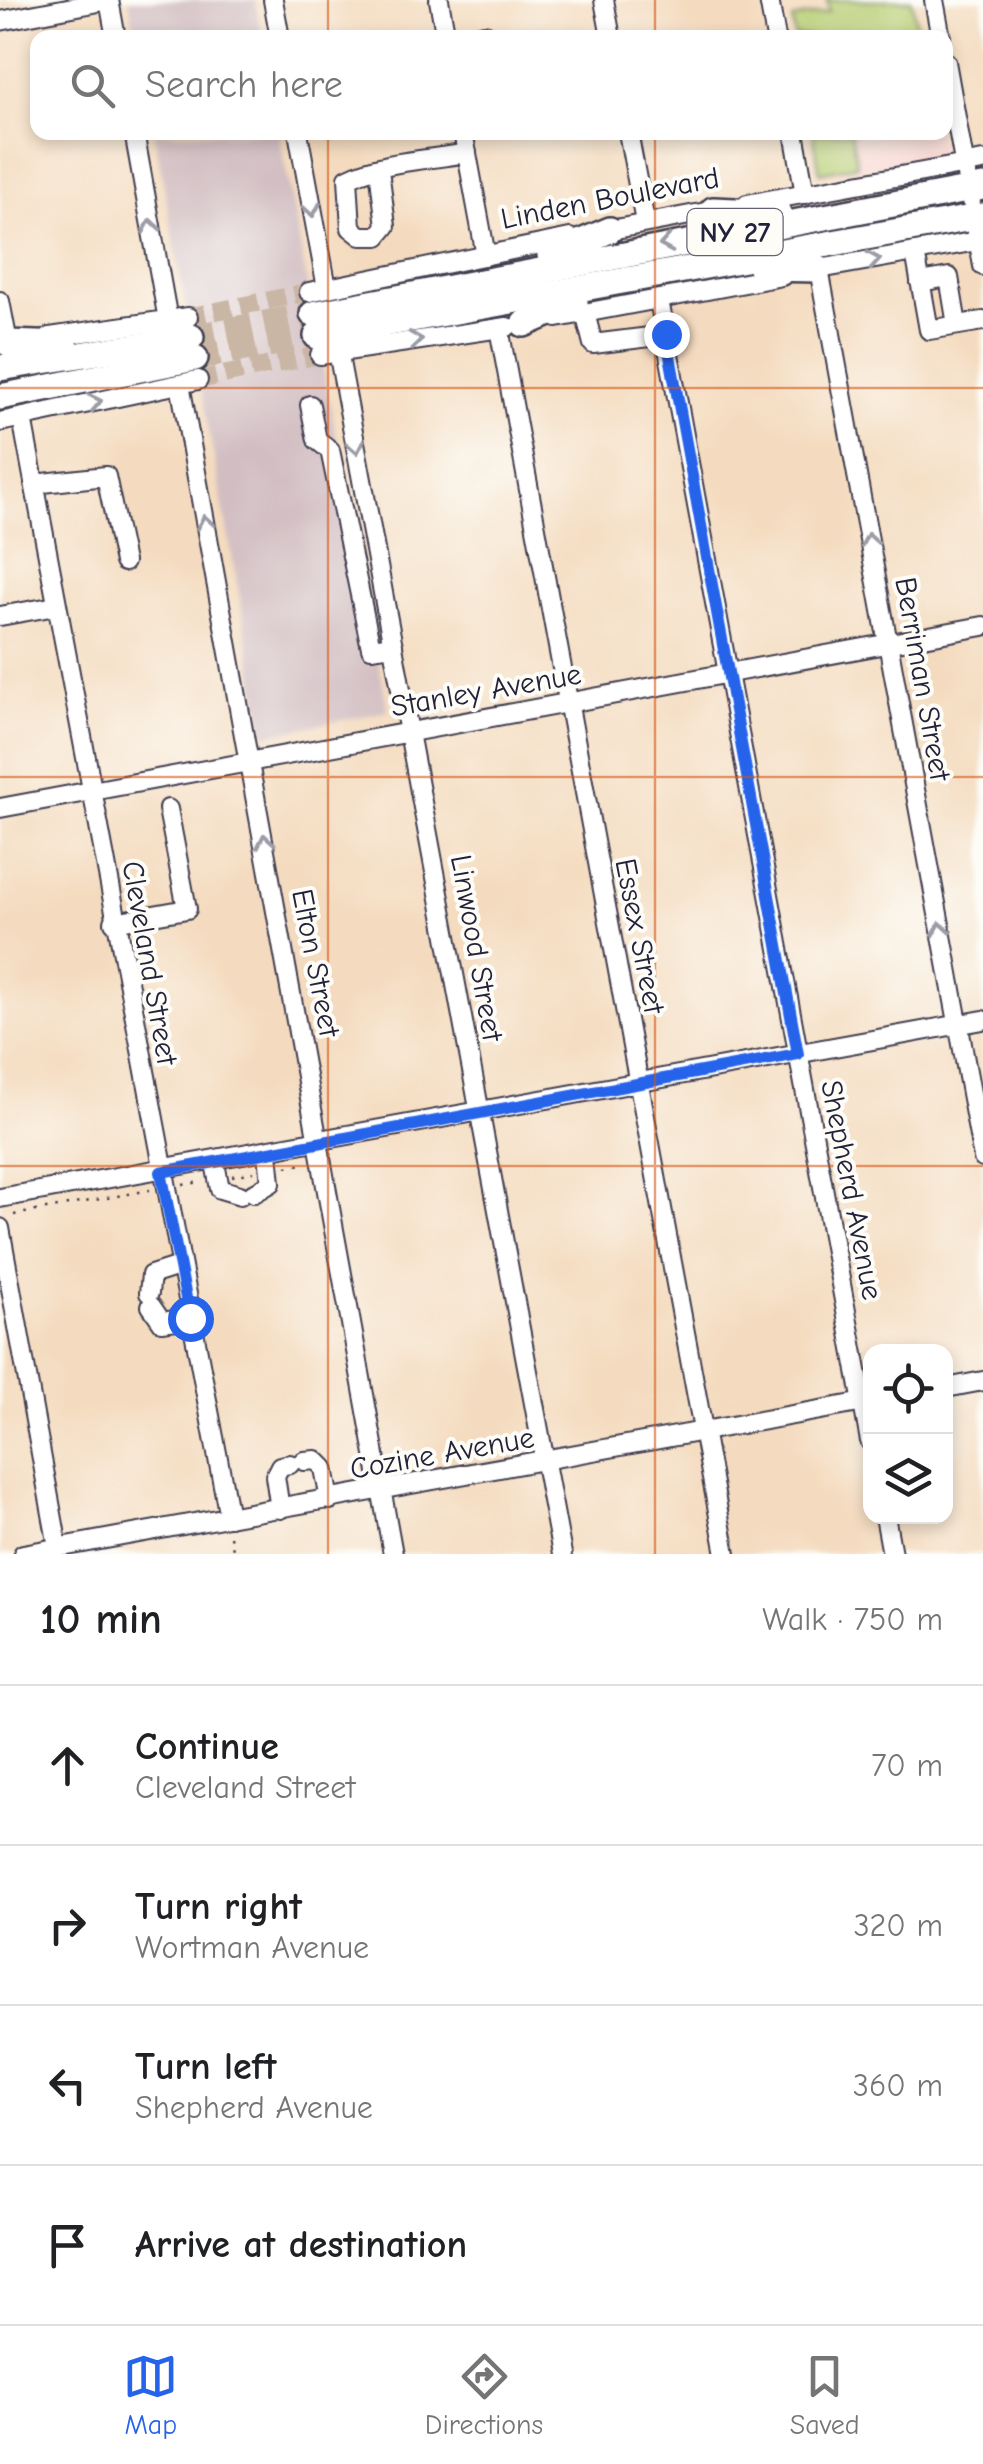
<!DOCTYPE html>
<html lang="en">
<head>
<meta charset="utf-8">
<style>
  body { margin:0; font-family:"Comic Neue",sans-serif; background:#f6f6f6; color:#202124 }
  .controls { position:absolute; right:30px; bottom:30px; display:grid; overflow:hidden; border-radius:20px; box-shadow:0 5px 15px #0003 }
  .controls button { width:90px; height:90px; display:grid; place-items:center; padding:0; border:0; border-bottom:2px solid #e0e0e0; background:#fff; color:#202124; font:50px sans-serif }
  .stop { position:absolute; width:30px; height:30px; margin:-22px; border:8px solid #2563eb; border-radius:50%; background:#fff }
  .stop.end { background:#2563eb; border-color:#fff; box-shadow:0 2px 10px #0008 }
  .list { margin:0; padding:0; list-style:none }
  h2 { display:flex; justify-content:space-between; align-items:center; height:130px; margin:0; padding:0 40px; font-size:42px }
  h2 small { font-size:32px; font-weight:400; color:#757577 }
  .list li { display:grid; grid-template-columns:65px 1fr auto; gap:30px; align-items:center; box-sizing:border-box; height:160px; padding:0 40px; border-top:2px solid #e0e0e0 }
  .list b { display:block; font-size:38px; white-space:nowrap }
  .list p { margin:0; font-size:32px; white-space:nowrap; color:#757577 }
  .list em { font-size:32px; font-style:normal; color:#757577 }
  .icon { flex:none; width:55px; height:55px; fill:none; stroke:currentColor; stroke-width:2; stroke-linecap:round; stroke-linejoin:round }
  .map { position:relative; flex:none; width:983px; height:1554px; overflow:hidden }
  .search { position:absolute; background:#fff; box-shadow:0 5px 15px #0003; left:30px; right:30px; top:30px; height:110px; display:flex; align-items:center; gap:25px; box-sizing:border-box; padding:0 35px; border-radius:20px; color:#757577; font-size:38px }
  .sheet { height:770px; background:#fff }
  nav { display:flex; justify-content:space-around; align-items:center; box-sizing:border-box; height:140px; border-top:2px solid #e0e0e0; background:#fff; font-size:28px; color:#757577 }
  nav a { display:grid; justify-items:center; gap:5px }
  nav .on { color:#2563eb }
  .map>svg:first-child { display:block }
</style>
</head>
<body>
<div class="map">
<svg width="983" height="1554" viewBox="0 0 983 1554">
  <rect width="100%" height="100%" fill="#fdfcf7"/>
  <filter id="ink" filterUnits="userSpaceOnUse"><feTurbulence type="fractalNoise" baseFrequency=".01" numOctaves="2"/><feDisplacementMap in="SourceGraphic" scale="20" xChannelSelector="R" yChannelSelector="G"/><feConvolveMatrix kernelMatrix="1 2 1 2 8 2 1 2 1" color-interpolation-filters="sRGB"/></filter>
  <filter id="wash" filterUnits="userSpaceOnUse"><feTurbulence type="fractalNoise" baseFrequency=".0048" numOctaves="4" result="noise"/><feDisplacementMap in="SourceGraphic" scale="40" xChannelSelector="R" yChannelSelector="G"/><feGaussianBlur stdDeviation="2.25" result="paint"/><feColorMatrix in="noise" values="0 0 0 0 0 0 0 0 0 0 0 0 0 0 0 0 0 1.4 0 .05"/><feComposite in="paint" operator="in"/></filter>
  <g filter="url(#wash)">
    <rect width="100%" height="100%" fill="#f4dbbf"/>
    <path fill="#f7d0cb" d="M813 133H939L943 154 821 176Z"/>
    <g fill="#d2bec2">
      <path d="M129 0H255L262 37H136Z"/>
      <path d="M154 133H279L388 711 265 735Z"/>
    </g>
    <g fill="#b7cd72" stroke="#6c7856" stroke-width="2.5">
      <path d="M827 0H912L919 37H795L792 19 829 12Z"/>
      <path d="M813 133H851L857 165 820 173Z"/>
    </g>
  </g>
  <g filter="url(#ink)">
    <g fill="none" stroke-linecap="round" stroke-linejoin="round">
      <g stroke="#cab6a5" stroke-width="18" stroke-dasharray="18 9" stroke-linecap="butt">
        <path d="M188 317 309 292"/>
        <path d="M198 380 320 355"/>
      </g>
      <g stroke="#cab6a5" stroke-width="25" stroke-dasharray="25 12" stroke-linecap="butt">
        <path d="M191 337 313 314"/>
        <path d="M195 358 317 336"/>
      </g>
      <g stroke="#423e4f" stroke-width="22">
        <g id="minor">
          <path d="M273 0 280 38"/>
          <path d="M439 0 446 38"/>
          <path d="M604 0 611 38"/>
          <path d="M769 0 776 38"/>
          <path d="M934 0 941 38"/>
          <path d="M0 21 109 0 116 38"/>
          <path d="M469 38 485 34"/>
          <path d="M946 62 971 201"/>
          <path d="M134 132 168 320"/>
          <path d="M298 132 327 288"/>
          <path d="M463 132 486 256"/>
          <path d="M628 132 645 222"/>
          <path d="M794 132 805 194"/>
          <path d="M379 169 386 226 378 236H361L351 228 348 178C382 161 430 160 467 153"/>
          <path d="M747 204 983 161"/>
          <path d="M600 232 722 209"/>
          <path d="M977 232 983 266"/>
          <path d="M915 252 929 330 983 321"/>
          <path d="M819 269 983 1158"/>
          <path d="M808 271 983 240"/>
          <path d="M920 282 949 277 957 325"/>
          <path d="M309 292 570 238"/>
          <path d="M659 300 870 1441"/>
          <path d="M0 301 8 343"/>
          <path d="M585 313 593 344 666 335"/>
          <path d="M557 318 782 276"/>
          <path d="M499 328 726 1554"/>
          <path d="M50 337 188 317"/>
          <path d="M338 351 562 1554"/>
          <path d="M320 355 507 327"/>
          <path d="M180 384 393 1554"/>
          <path d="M310 405 317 440 330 450 371 648 393 645"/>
          <path d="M22 418 229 1517"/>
          <path d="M0 422 198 380"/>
          <path d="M34 484 106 476 124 562"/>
          <path d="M0 616 56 606"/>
          <path d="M0 808 983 626"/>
          <path d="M114 922 187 909 168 809"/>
          <path d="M215 1163 220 1189 240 1195"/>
          <path d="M254 1193 271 1183 268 1153"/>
          <path d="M0 1198 983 1020"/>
          <path d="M0 1228 58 1547"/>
          <path d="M149 1293 151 1275 179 1266"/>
          <path d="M151 1306 162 1322 190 1318"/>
          <path d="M946 1388 983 1381"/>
          <path d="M304 1461 316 1460 324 1468 330 1500"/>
          <path d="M280 1509 275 1476 280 1466 290 1464"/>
          <path d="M885 1516 892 1554"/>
          <path d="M23 1554 870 1401"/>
        </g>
      </g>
      <g stroke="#423e4f" stroke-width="30">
        <g id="highway">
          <path d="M713 210 778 213"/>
          <path d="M550 255 610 230"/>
          <path d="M761 268 819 269"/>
          <path d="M313 314 983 187"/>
          <path d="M524 324 575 302"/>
          <path d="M317 336 983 216"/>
          <path d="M8 343 65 345"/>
          <path d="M0 368 191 337"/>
          <path d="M0 397 195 358"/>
        </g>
      </g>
      <g stroke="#423e4f" stroke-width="2.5" stroke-dasharray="2.5 8" stroke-linecap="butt">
        <path d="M287 1167 303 1164"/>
        <path d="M232 1176 254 1172"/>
        <path d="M183 1185 200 1182"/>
        <path d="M14 1215 150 1190"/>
        <path d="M230 1536 234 1554"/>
      </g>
      <use href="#minor" stroke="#fff" stroke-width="18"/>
      <use href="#highway" stroke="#fff" stroke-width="25"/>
    </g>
    <defs><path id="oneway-chevron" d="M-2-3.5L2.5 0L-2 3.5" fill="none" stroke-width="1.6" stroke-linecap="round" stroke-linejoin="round" transform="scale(2.5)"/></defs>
    <g stroke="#9c9ca7">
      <use href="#oneway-chevron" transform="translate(312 210) rotate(80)"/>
      <use href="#oneway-chevron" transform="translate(151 226) rotate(-100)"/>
      <use href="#oneway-chevron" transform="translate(666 244) rotate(170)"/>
      <use href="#oneway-chevron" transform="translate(874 260) rotate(-10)"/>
      <use href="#oneway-chevron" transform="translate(416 340) rotate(-8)"/>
      <use href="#oneway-chevron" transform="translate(95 402) rotate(-12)"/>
      <use href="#oneway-chevron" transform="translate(356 447) rotate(79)"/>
      <use href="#oneway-chevron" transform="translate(205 522) rotate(-100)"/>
      <use href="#oneway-chevron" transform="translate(869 540) rotate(-101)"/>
      <use href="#oneway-chevron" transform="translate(265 841) rotate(-101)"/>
      <use href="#oneway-chevron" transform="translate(941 929) rotate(-100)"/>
    </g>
  </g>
  <g fill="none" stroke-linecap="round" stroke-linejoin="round" filter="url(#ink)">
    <path stroke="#2563eb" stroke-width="12" d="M190 1318 161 1172 798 1054 666 334"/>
  </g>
  <path fill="none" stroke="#d45411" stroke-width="2.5" stroke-opacity="0.55" d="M328 0V38M655 0V38M328 132V1554M655 132V1554M0 388H983M0 777H983M0 1166H983"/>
  <g text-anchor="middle" stroke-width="8" stroke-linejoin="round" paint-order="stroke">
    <rect fill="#fdfcf7" stroke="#646373" stroke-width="2.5" x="687.5" y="209" width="95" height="46" rx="8"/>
    <g font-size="28" font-weight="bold" fill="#22223b">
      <text x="735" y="242">NY 27</text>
    </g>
    <g font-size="30" fill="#22223b" stroke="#fdfcf7">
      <text transform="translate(610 198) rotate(-11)" y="10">Linden Boulevard</text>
      <text transform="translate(923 679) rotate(80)" y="10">Berriman Street</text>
      <text transform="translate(486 690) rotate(-10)" y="10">Stanley Avenue</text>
      <text transform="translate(640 936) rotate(79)" y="10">Essex Street</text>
      <text transform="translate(477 948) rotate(80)" y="10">Linwood Street</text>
      <text transform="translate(150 963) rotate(80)" y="10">Cleveland Street</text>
      <text transform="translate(316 963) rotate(79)" y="10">Elton Street</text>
      <text transform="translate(852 1190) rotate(79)" y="10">Shepherd Avenue</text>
      <text transform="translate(442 1453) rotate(-10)" y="10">Cozine Avenue</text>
    </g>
  </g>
</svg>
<div class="controls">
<button><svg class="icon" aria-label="locate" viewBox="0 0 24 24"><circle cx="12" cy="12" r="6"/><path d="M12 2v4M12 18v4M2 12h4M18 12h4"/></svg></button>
<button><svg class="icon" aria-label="layers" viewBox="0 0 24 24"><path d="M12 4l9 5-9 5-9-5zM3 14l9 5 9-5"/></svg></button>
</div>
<div class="stop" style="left:190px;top:1318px"></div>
<div class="stop end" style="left:666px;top:334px"></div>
<div class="search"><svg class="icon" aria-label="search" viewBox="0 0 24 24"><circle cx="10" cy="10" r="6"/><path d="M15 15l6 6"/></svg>Search here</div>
</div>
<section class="sheet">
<h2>10 min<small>Walk · 750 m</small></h2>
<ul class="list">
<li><svg class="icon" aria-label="ahead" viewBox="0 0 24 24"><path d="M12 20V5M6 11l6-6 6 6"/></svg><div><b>Continue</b><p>Cleveland Street</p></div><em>70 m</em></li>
<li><svg class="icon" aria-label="right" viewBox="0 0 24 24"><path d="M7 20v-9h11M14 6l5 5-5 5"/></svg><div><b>Turn right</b><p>Wortman Avenue</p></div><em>320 m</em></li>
<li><svg class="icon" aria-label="left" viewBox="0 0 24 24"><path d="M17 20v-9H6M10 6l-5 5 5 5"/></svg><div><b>Turn left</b><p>Shepherd Avenue</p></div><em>360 m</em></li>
<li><svg class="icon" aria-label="arrive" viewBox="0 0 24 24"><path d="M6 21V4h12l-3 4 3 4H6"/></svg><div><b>Arrive at destination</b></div></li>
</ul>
</section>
<nav>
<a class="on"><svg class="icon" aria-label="map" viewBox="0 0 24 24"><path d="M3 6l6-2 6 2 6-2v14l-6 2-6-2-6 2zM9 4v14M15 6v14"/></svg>Map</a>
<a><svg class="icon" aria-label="directions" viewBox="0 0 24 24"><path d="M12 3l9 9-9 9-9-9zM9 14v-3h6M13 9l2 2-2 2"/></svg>Directions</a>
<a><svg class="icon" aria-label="saved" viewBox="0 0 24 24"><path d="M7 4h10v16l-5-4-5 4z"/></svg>Saved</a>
</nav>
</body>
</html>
